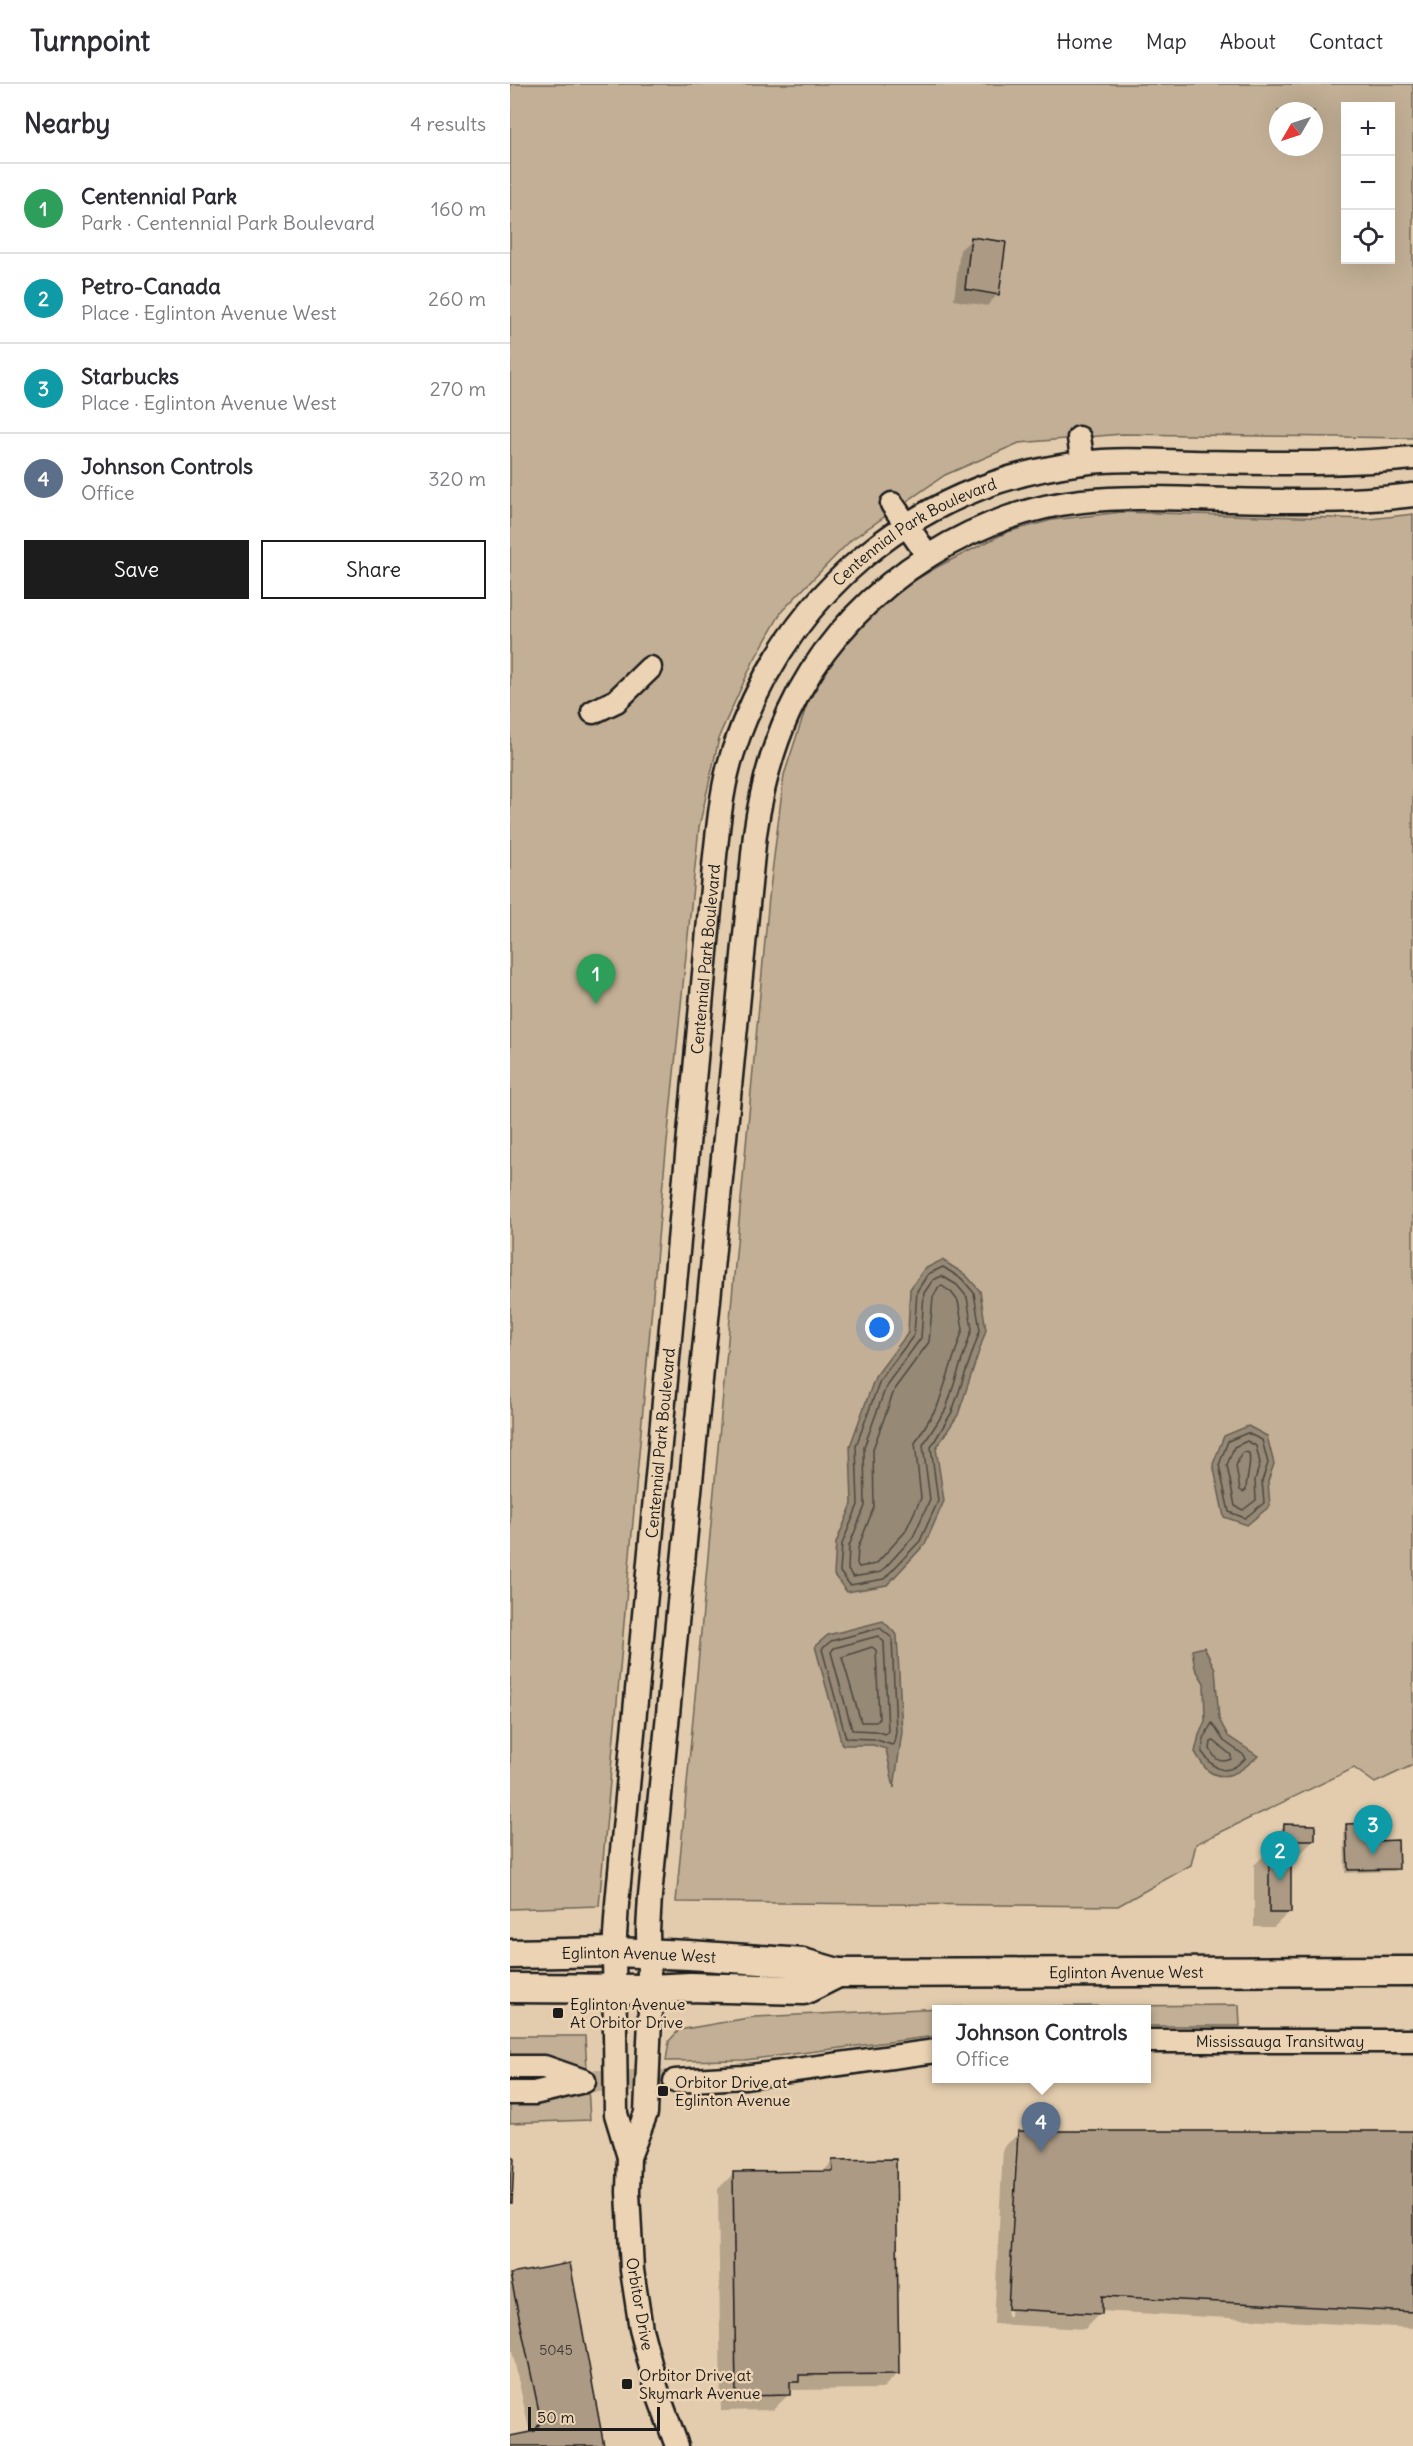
<!DOCTYPE html>
<html lang="en">
<head>
<meta charset="utf-8">
<style>
  body { margin:0; font-family:Delius,sans-serif; background:#f7f7f7; color:#2b2b33 }
  .controls { position:absolute; right:18px; top:18px; display:grid; overflow:hidden; border-radius:0px; box-shadow:0 6px 24px #0002 }
  .controls button { width:54px; height:54px; display:grid; place-items:center; padding:0; border:0; border-bottom:2px solid #e1e1e2; background:#fff; color:#2b2b33; font:30px sans-serif }
  .compass { position:absolute; left:759px; top:18px; width:54px; height:54px; border-radius:50%; background:#fff; box-shadow:0 6px 24px #0002; rotate:231deg }
  .scale { position:absolute; left:18px; bottom:15px; width:132px; box-sizing:border-box; padding-left:6px; border:3px solid #1c1c1c; border-top:0; font-size:16px; line-height:21px; white-space:nowrap; color:#1c1c1c; -webkit-text-stroke:4px #ebd3b3; paint-order:stroke }
  .you { position:absolute; left:370px; top:1244px; width:21px; height:21px; margin:-15px; border:4px solid #fff; border-radius:50%; background:#1a73e8; box-shadow:0 0 0 9px #1a73e833 }
  .badge { display:grid; place-items:center; width:39px; height:39px; border-radius:50%; background:#1c1c1c; color:#fff; font-size:20px; font-weight:700 }
  .pin { position:absolute; translate:-50% -50px; filter:drop-shadow(0 2px 3px #0008) }
  .pin::after { content:''; position:absolute; top:32px; width:21px; height:18px; background:inherit; clip-path:polygon(0 0,100% 0,50% 100%) }
  .popup { position:absolute; left:422px; top:1921px; width:219px; height:78px; box-sizing:border-box; display:grid; place-content:center; border-radius:0px; background:#fff; filter:drop-shadow(0 2px 4px #0005); font-size:20px; white-space:nowrap; color:#7c7c81 }
  .popup b { font-size:22px; color:#2b2b33 }
  .popup::after { content:''; position:absolute; left:50%; top:100%; margin-left:-12px; border:12px solid transparent; border-top-color:#fff }
  .list { margin:0; padding:0; list-style:none }
  h2 { display:flex; justify-content:space-between; align-items:center; height:78px; margin:0; padding:0 24px; font-size:26px }
  h2 small { font-size:20px; font-weight:400; color:#7c7c81 }
  .list li { display:grid; grid-template-columns:39px 1fr auto; gap:18px; align-items:center; box-sizing:border-box; height:90px; padding:0 24px; border-top:2px solid #e1e1e2 }
  .list b { display:block; font-size:22px; white-space:nowrap }
  .list p { margin:0; font-size:20px; white-space:nowrap; color:#7c7c81 }
  .list em { font-size:20px; font-style:normal; color:#7c7c81 }
  .actions { display:flex; gap:12px; padding:18px 24px }
  .actions a { flex:1; padding:14px 0; border:2px solid #1c1c1c; border-radius:0px; text-align:center; font-size:21px; color:#1c1c1c }
  .actions .main { background:#1c1c1c; color:#fff }
  .icon { flex:none; width:33px; height:33px; fill:none; stroke:currentColor; stroke-width:2; stroke-linecap:round; stroke-linejoin:round }
  .map { position:relative; flex:none; width:903px; height:2362px; overflow:hidden }
  header { display:flex; align-items:center; gap:36px; box-sizing:border-box; height:84px; padding:0 30px; background:#fff; border-bottom:2px solid #e1e1e2 }
  header strong { font-size:28px }
  nav { display:flex; gap:33px; margin-inline-start:auto; font-size:21px }
  main { display:flex }
  aside { flex:1; background:#fff }
  .map>svg:first-child { display:block }
</style>
</head>
<body>
<header>
<strong>Turnpoint</strong>
<nav><a>Home</a><a>Map</a><a>About</a><a>Contact</a></nav>
</header>
<main>
<aside>
<h2>Nearby<small>4 results</small></h2>
<ul class="list">
<li><span class="badge" style="background:#2e9e5b">1</span><div><b>Centennial Park</b><p>Park · Centennial Park Boulevard</p></div><em>160 m</em></li>
<li><span class="badge" style="background:#0f9aa8">2</span><div><b>Petro-Canada</b><p>Place · Eglinton Avenue West</p></div><em>260 m</em></li>
<li><span class="badge" style="background:#0f9aa8">3</span><div><b>Starbucks</b><p>Place · Eglinton Avenue West</p></div><em>270 m</em></li>
<li><span class="badge" style="background:#5c6f8a">4</span><div><b>Johnson Controls</b><p>Office</p></div><em>320 m</em></li>
</ul>
<div class="actions"><a class="main">Save</a><a>Share</a></div>
</aside>
<div class="map">
<svg width="903" height="2362" viewBox="0 0 903 2362">
  <rect width="100%" height="100%" fill="#e3ccad"/>
  <filter id="ink" filterUnits="userSpaceOnUse"><feTurbulence type="fractalNoise" baseFrequency=".0167" numOctaves="2"/><feDisplacementMap in="SourceGraphic" scale="12" xChannelSelector="R" yChannelSelector="G"/><feConvolveMatrix kernelMatrix="1 2 1 2 8 2 1 2 1" color-interpolation-filters="sRGB"/></filter>
  <g filter="url(#ink)">
    <g fill="#c2af95" stroke="#6f6658" stroke-width="1.5" fill-rule="evenodd">
      <path d="M0 0H903V354L612 350 509 359 435 391 341 456 272 527 243 578 210 650 189 743 153 1098 89 1822 0 1825ZM836 22H880V176H836ZM768 27H804V63H768Z"/>
      <path d="M612 428 860 435 903 430V1681L865 1699 844 1684 686 1760 681 1781 608 1822 166 1818 259 813 274 691 297 620 327 569 378 512 429 482 497 448 542 436Z"/>
      <path d="M729 1921 730 1942H636V1926H426V1952L235 1976 156 1977 159 1957 169 1946 244 1933 453 1923Z"/>
      <path d="M0 1952H75L80 2036 0 2039Z"/>
    </g>
    <g fill="#968976" stroke="#655d52" stroke-width="1.5">
      <path d="M432 1176 456 1191 470 1207 476 1246 448 1331 426 1364 434 1417 415 1460 377 1501 337 1508 324 1491 326 1459 342 1420 340 1362 365 1293 398 1249 400 1205 414 1185Z"/>
      <path d="M738 1342 757 1352 764 1380 758 1397 760 1422 737 1441 714 1433 703 1380 714 1352Z"/>
      <path d="M373 1537 387 1551 392 1648 384 1704 376 1665 363 1661H332L305 1562 318 1551Z"/>
      <path d="M694 1563 705 1585 709 1635 718 1652 748 1672C735 1684 718 1699 700 1688 694 1685 689 1674 685 1668L689 1651 695 1637 694 1599 685 1584 682 1566Z"/>
    </g>
    <g fill="#0003" fill-rule="evenodd">
      <path d="M462 155 488 210 477 222 444 216 450 166Z"/>
      <path d="M837 1741 864 1759 887 1784 884 1787 835 1789 834 1745Z"/>
      <path d="M774 1742 804 1756 789 1771H779V1828L764 1843H744V1781L759 1767V1757Z"/>
      <path d="M509 2049H903V2244L590 2227 575 2245 484 2240 493 2064ZM506 2062H509L500 2233H497Z"/>
      <path d="M323 2077 387 2290 372 2305 278 2306V2311L263 2326 211 2327 208 2105 223 2090 312 2089Z"/>
      <path d="M59 2181 92 2362H0V2353L20 2350 0 2257V2191Z"/>
    </g>
    <g fill="none" stroke-linecap="round" stroke-linejoin="round">
      <g stroke="#4d4840" stroke-width="1.5">
        <path d="M433 1183 452 1195 464 1209 470 1246 442 1328 421 1363 428 1417 410 1457 374 1495 340 1501 330 1488 332 1460 348 1421 346 1362 370 1296 404 1251 407 1207 418 1190Z"/>
        <path d="M432 1192 447 1201 457 1213 462 1245 436 1325 413 1361 420 1416 403 1453 371 1488 343 1493 338 1486 339 1462 355 1422 354 1363 377 1300 411 1254 414 1209 423 1196Z"/>
        <path d="M432 1202 441 1208 448 1217 453 1245 428 1321 405 1359 411 1414 395 1448 366 1480 349 1483 347 1480 348 1464 364 1423 363 1365 385 1304 419 1258 423 1213 429 1203Z"/>
        <path d="M737 1349 752 1356 758 1379 752 1397 754 1419 735 1434 719 1428 709 1381 718 1357Z"/>
        <path d="M737 1357 746 1362 750 1379 745 1396 746 1416 733 1426 725 1422 717 1381 724 1363Z"/>
        <path d="M735 1368 739 1369C742 1382 736 1393 736 1406L733 1408 730 1406 726 1382 731 1370Z"/>
        <path d="M370 1544 382 1554 386 1647 384 1659 382 1661 364 1655 336 1654 312 1565 321 1557Z"/>
        <path d="M368 1552 374 1558 378 1647 375 1650 365 1647 342 1646 321 1568 324 1564Z"/>
        <path d="M362 1563 366 1566 369 1636 366 1638H351L332 1573Z"/>
        <path d="M702 1639 714 1657 735 1672V1675C716 1693 705 1687 692 1668L694 1653Z"/>
        <path d="M704 1657 721 1671V1675C709 1680 705 1675 700 1665L701 1658Z"/>
      </g>
    </g>
    <g fill="#ac9a85" stroke="#1c1c1c" stroke-width="1.5">
      <path d="M461 153 496 158 489 211 455 205Z"/>
      <path d="M865 1739 866 1757 888 1756 889 1785 838 1786 836 1740Z"/>
      <path d="M774 1740 805 1741V1756H773Z"/>
      <rect x="759" y="1765" width="22" height="64"/>
      <path d="M508 2047H903V2228L592 2212V2230L498 2225Z"/>
      <path d="M0 2071 4 2075 2 2119H0Z"/>
      <path d="M386 2075 389 2290 289 2291V2298H280V2311L226 2312 223 2088 323 2087 322 2076Z"/>
      <path d="M60 2179 94 2362H0V2352L25 2347 31 2337 0 2190Z"/>
    </g>
    <g fill="none" stroke-linecap="round" stroke-linejoin="round">
      <path stroke="#bba990" stroke-width="22" stroke-dasharray="22 11" stroke-linecap="butt" d="M74 1997H165"/>
      <g stroke="#1c1c1c" stroke-width="27">
        <g id="minor">
          <path d="M569 354 573 379"/>
          <path d="M382 420 418 472"/>
          <path d="M83 628 106 617 140 584"/>
          <path id="s1" d="M636 1957H903"/>
          <path d="M0 1983H34L74 1997"/>
          <path d="M165 1997 234 1993 426 1967"/>
          <path d="M0 2009H24L74 1997"/>
          <path id="s2" d="M119 2073 106 2030 104 1868 107 1820 205 772C209 737 212 701 223 668 276 509 405 400 572 379 608 374 646 377 682 378 756 379 830 381 903 374"/>
          <path d="M167 2362 148 2310 131 2245 122 2186 118 2108 119 2073 136 2029 140 1935 138 1847 140 1812 245 750C251 708 261 667 279 628 330 516 449 430 572 417 610 413 648 414 685 415 757 417 832 420 903 411"/>
        </g>
      </g>
      <g stroke="#1c1c1c" stroke-width="33">
        <g id="major">
          <path id="s3" d="M0 1870 104 1868 179 1871 293 1879 328 1889 903 1887"/>
          <path d="M0 1904 140 1905 180 1903 294 1906 328 1889"/>
        </g>
      </g>
      <use href="#minor" stroke="#ebd3b3" stroke-width="22"/>
      <use href="#major" stroke="#ebd3b3" stroke-width="28"/>
    </g>
  </g>
  <g fill="#1c1c1c" stroke="#ebd3b3" stroke-width="2">
    <rect x="42" y="1923" width="12" height="12" rx="3"/>
    <rect x="147" y="2001" width="12" height="12" rx="3"/>
    <rect x="111" y="2294" width="12" height="12" rx="3"/>
  </g>
  <g text-anchor="middle" stroke-width="5" stroke-linejoin="round" paint-order="stroke">
    <g font-size="14" fill="#403c36">
      <text x="46" y="2271">5045</text>
    </g>
    <g font-size="16" fill="#1c1c1c" stroke="#ebd3b3">
      <text dy="6" stroke="none"><textPath href="#s2" startOffset="1708">Centennial Park Boulevard</textPath></text>
      <text dy="6" stroke="none"><textPath href="#s2" startOffset="1204">Centennial Park Boulevard</textPath></text>
      <text dy="6" stroke="none"><textPath href="#s2" startOffset="718">Centennial Park Boulevard</textPath></text>
      <text dy="6" stroke="none"><textPath href="#s3" startOffset="129">Eglinton Avenue West</textPath></text>
      <text dy="6" stroke="none"><textPath href="#s3" startOffset="618">Eglinton Avenue West</textPath></text>
      <text dy="6" stroke="none"><textPath href="#s1" startOffset="134">Mississauga Transitway</textPath></text>
      <text transform="translate(130 2220) rotate(80)" y="6">Orbitor Drive</text>
    </g>
    <g font-size="16" fill="#1c1c1c" stroke="#ebd3b3" text-anchor="start">
      <text x="60" y="1926">Eglinton Avenue<tspan x="60" dy="18">At Orbitor Drive</tspan></text>
      <text x="165" y="2004">Orbitor Drive at<tspan x="165" dy="18">Eglinton Avenue</tspan></text>
      <text x="129" y="2297">Orbitor Drive at<tspan x="129" dy="18">Skymark Avenue</tspan></text>
    </g>
  </g>
</svg>
<div class="controls">
<button>+</button>
<button>−</button>
<button><svg class="icon" aria-label="locate" viewBox="0 0 24 24"><circle cx="12" cy="12" r="6"/><path d="M12 2v4M12 18v4M2 12h4M18 12h4"/></svg></button>
</div>
<svg class="compass" viewBox="-18 -18 36 36"><path d="M0-13l5 13h-10z" fill="#e53935"/><path d="M0 13l5-13h-10z" fill="#7c7c81"/></svg>
<div class="scale">50 m</div>
<div class="you"></div>
<div class="pin badge" style="left:86px;top:920px;background:#2e9e5b">1</div>
<div class="pin badge" style="left:770px;top:1797px;background:#0f9aa8">2</div>
<div class="pin badge" style="left:863px;top:1771px;background:#0f9aa8">3</div>
<div class="pin badge" style="left:531px;top:2068px;background:#5c6f8a">4</div>
<div class="popup"><b>Johnson Controls</b>Office</div>
</div>
</main>
</body>
</html>
